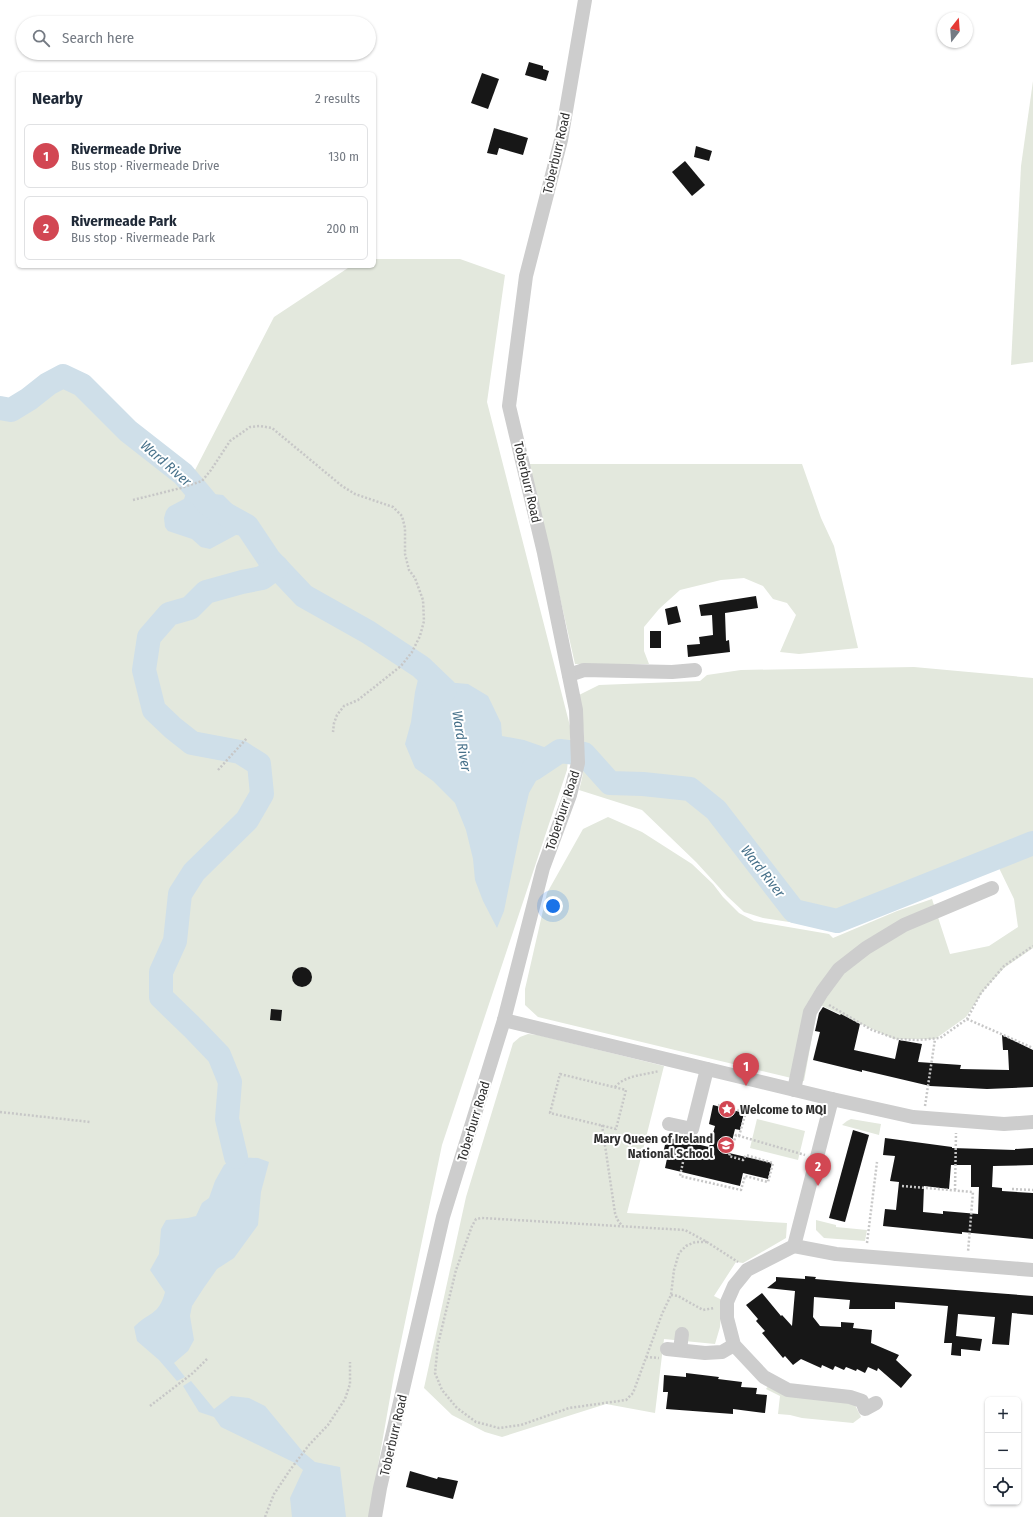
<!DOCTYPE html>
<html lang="en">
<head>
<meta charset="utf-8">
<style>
  body { margin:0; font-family:"Fira Sans Condensed",sans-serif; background:#f6f6f7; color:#1f2937 }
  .controls { position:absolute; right:12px; bottom:12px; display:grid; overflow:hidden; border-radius:6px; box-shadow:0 1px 3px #0004 }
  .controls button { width:36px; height:36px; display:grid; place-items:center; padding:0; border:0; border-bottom:1px solid #e0e1e3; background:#fff; color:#1f2937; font:20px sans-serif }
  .compass { position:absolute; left:937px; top:12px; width:36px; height:36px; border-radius:50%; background:#fff; box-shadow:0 1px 3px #0004; rotate:17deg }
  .you { position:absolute; left:553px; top:906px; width:14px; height:14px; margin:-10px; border:3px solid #fff; border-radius:50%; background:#1a73e8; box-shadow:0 0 0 6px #1a73e833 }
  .badge { display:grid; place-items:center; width:26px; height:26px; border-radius:50%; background:#d24753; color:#fff; font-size:13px; font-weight:700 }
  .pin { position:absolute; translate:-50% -33px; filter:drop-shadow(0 1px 2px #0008) }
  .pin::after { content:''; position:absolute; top:21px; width:14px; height:12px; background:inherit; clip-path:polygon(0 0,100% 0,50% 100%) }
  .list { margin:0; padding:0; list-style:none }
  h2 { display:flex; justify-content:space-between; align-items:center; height:52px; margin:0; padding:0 16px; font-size:17px }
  h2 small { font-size:13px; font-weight:400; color:#747a83 }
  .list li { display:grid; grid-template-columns:26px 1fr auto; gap:12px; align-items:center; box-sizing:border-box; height:64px; margin:0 8px 8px; padding:0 8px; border:1px solid #e0e1e3; border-radius:6px }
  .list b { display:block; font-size:15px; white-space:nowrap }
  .list p { margin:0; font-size:13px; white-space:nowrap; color:#747a83 }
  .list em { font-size:13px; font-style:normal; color:#747a83 }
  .icon { flex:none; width:22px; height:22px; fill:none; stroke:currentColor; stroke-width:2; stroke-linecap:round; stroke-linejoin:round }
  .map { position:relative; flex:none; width:1033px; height:1517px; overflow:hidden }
  .search { position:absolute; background:#fff; box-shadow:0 1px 3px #0004; left:16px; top:16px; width:360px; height:44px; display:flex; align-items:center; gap:10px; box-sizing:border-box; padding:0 14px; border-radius:22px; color:#747a83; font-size:15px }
  .panel { position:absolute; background:#fff; box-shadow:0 1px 3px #0004; left:16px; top:72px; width:360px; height:196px; border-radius:6px }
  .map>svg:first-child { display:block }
</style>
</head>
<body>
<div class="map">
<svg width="1033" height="1517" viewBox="0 0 1033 1517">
  <rect width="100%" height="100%" fill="#fff"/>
  <g fill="#e3e8dd">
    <path d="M1033 81V362L1011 365 1021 166Z"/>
    <path d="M374 259H460L505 275 487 402 571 730 567 770 442 1145 394 1375 369 1517H0V405L17 409 61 382 194 472 274 317 351 266H374Z"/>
    <path d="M528 464H802L821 518 834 546 858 648 799 654 780 652 796 615 787 603 773 599 763 586 744 578 721 580 680 590 659 609 644 627V651L649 664H575L552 562Z"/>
    <path d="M914 667 1033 678V839L841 917 832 918 828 928 763 918 744 912 727 896 696 862 642 810 579 790C589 759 583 726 579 695L599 685 700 681 707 675 741 670Z"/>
    <path d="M608 817 642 832 692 864 713 884 723 897 739 913 754 921 829 934 833 938 897 911 932 899 950 954 989 946 1018 927 1014 899 999 868 1033 855V948L1004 968 984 990 966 1017 935 1039H894L818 1004 804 1081 538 1017 525 1005V989L547 893 583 829Z"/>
    <path d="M528 1034 538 1035 664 1066 627 1213 787 1223 786 1238 743 1263 736 1262 714 1296 722 1300 720 1327 715 1344 664 1339 655 1413 606 1404 502 1437 485 1432 452 1415 424 1388 466 1197 513 1043 520 1037Z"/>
    <path d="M757 1119 805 1131 798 1160 750 1148Z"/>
    <path d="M851 1119 881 1124 879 1135 842 1125 847 1121Z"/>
    <path d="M816 1220 836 1225V1227L867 1230 865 1241 824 1238 816 1230Z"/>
    <path d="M769 1385 853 1401 861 1417 853 1423 802 1418 790 1415 778 1414 780 1396 766 1389Z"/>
  </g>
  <g fill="#cfdfe9">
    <path d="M197 484 204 493 223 495 236 508 251 518 253 523 263 537 251 546 245 536 236 535 210 549 201 547 192 539 168 531 165 527 164 518 166 511 169 507 184 499 187 491 186 488Z"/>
    <path d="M421 667 445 682 468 684 488 696 501 723 502 736 524 740 544 747 560 751 541 772 529 793 521 827 504 911 497 928 483 901 475 880 473 859 466 830 455 803 433 781 415 768 405 744 411 722 415 692Z"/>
    <path d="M236 1157 258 1158 269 1162 261 1192 258 1225 234 1258 217 1269 203 1289 192 1306 190 1316 194 1340 188 1351 174 1363 185 1377 177 1381 159 1360 137 1341 134 1327C148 1312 159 1316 165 1292L150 1270 159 1254 161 1229 166 1220 188 1218 196 1216 202 1203 209 1198 215 1181 224 1165Z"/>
    <path d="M191 1381 214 1409 231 1396 249 1398 265 1406 303 1452 315 1462 340 1467 346 1517H292L290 1498 303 1470 295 1463 221 1427 214 1417 199 1412 183 1386Z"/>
  </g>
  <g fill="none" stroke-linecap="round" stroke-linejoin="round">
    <g stroke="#cfdfe9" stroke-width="24">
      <path d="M0 408 11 410 29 399 48 384 63 376 82 385 128 431 183 474 209 505 247 526 269 559 304 596 368 632 421 667 445 690"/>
      <path d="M533 769 560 751 584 754 610 783 643 784 690 789 716 810 794 911 837 921 1033 843"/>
      <path d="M236 1157 227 1119 230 1082 219 1055 194 1029 161 997V972L175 941 180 894 194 872 247 820 262 794 259 764 240 752 192 743 173 728 154 710 144 670 149 637 169 614 190 608 206 592 242 582 262 578 277 567"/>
    </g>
  </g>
  <g fill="#171717" fill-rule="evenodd">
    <path d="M529 62 543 66V69L549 71 546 81 525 75Z"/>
    <path d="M482 73 499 79 488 109 471 103Z"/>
    <path d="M494 128 528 138 523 155 499 148 497 155 487 153Z"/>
    <path d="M696 146 712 151 709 161 694 157Z"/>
    <path d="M685 161 705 185 692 196 672 172Z"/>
    <path d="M756 596 758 608 725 613 726 641 729 640 730 652 688 657 687 645 700 644 699 637 713 635 712 615 701 616 699 605Z"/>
    <path d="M677 606 681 622 668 625 665 609Z"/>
    <rect x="650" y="631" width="11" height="17"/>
    <circle cx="302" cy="977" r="10"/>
    <path d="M823 1007 840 1015 841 1014 860 1024 854 1050 895 1059 899 1040 922 1044 918 1062 961 1065 960 1069 1009 1070 1008 1050H1003L1002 1035 1033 1050V1087L987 1089 930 1086 862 1070V1072L813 1060 820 1032 815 1031 819 1013Z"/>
    <path d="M271 1009 282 1010 281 1021 270 1020Z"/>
    <path d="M713 1105 744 1113 740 1130 735 1129 729 1153 772 1163 768 1179 743 1173 740 1186 665 1168 668 1154 663 1153 667 1137 709 1147 715 1126 709 1124Z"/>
    <path d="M853 1130 869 1135 845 1222 829 1218Z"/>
    <path d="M885 1138 952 1147V1148L1015 1150V1149L1033 1148V1165L993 1166 992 1187 1002 1188V1191L1033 1193V1239L962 1232V1234L883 1226 885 1209 896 1210 899 1182 890 1181 895 1156 883 1155ZM951 1165H971V1187H979L978 1214 943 1211V1214L923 1212 924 1186 949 1189Z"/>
    <path d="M805 1276 816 1277 815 1279 850 1282 1033 1296V1315L1012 1313 1009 1345 992 1344 995 1317 958 1314 956 1336 982 1339 980 1351 961 1349V1356L951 1355 952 1343H944L948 1306 895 1302V1309H849L850 1300 814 1297 813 1317 820 1326 841 1327V1322L854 1323 853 1328 872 1330 871 1343 899 1355 896 1360 912 1375 901 1388 878 1368 877 1371 868 1367 865 1373 857 1369 856 1371 846 1367 844 1370 835 1366 833 1370 822 1365 821 1368 801 1359 793 1365 785 1356 783 1358 762 1333 765 1331 756 1321 758 1319 746 1305 762 1293 781 1316 782 1315 792 1326 795 1291 767 1288 776 1281V1277L805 1279Z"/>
    <path d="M686 1373 719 1377 718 1379 742 1382 741 1387 757 1388 756 1394 767 1395 765 1413 733 1409V1414L666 1409 668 1392H663L664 1375 686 1377Z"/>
    <path d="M410 1471 437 1479 438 1477 458 1481 453 1499 406 1487Z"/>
  </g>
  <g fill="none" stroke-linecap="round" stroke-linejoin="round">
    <g stroke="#c7c7c7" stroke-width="2.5" stroke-dasharray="2 2" stroke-linecap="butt">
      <path d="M133 500 181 488 202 481 211 470 230 441 250 427 260 426 272 428 342 486 355 494 393 507 402 516 405 528V554L409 570 415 578 423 600 424 621 420 636 412 652 401 666 358 700 344 706 337 715 334 723 333 732"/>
      <path d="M218 770 247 738"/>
      <path d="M829 1005 872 1030 897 1039 918 1040 940 1038 967 1019 981 993 1004 966 1033 946"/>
      <path d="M967 1019 1033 1048"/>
      <path d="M560 1074 626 1090 616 1129 550 1113Z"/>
      <path d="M615 1087C625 1075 645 1075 659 1071"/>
      <path d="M718 1105 746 1112 739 1136"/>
      <path d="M925 1106 935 1039"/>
      <path d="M0 1112 90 1122"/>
      <path d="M602 1125 615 1213 617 1219 622 1226"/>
      <path d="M683 1162 680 1176 741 1190 745 1176 768 1182 773 1163 746 1155 743 1160 729 1156 736 1135 805 1155"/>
      <path d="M902 1186 973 1192 968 1252"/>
      <path d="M1012 1189 1033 1190"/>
      <path d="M955 1190 956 1133"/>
      <path d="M707 1242H695L686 1246 679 1253 674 1270 671 1295 662 1314 633 1393 626 1400 569 1408 521 1425 499 1428 476 1422 457 1408 442 1390 435 1373 438 1344 456 1270 472 1226 476 1219 482 1218 685 1230 707 1242 738 1262"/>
      <path d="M867 1243 877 1162"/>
      <path d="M671 1295 678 1296 703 1310 714 1308"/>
      <path d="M646 1357 659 1358"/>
      <path d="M150 1406 193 1373 207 1359"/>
      <path d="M265 1517 274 1494 290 1470 309 1445 328 1425 345 1399 350 1384V1362"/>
    </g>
    <g stroke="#cdcdcd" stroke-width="14">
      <path d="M569 675 584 670 672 672 695 670"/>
      <path d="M504 1020 832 1099 913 1117 1004 1124 1033 1122"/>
      <path d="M794 1090 810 1012 822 992 839 969 866 948 904 925 992 888"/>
      <path d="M832 1099 794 1246 836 1254 1033 1270"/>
      <path d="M669 1124 692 1129 707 1069"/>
      <path d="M794 1246 747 1270 734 1286 727 1302V1318L734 1345 764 1377 788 1390 850 1397 862 1401 865 1409 876 1403"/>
      <path d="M667 1349 705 1353 722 1352 734 1345"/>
      <path d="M680 1350 682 1334"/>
      <path d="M375 1517 380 1488 443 1217 504 1020 543 868 570 795 578 763 576 710 544 553 509 406 526 276 561 140 585 0"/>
    </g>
  </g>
  <defs>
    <g id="sight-disc" transform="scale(0.9)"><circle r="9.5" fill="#d24753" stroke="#fff"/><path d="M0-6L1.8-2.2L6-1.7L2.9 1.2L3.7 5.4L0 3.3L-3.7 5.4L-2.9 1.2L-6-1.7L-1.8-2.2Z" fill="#fff"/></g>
    <g id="school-disc" transform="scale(0.9)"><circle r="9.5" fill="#d24753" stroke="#fff"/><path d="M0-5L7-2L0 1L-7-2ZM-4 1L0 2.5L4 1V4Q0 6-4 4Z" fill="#fff"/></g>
  </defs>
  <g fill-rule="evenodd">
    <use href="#sight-disc" x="727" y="1109"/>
    <use href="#school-disc" x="726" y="1145"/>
  </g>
  <g text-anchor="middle" stroke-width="4" stroke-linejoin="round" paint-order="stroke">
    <g font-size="13" fill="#303030" stroke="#fff">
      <text transform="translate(556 153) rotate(-77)" y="5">Toberburr Road</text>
      <text transform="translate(528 482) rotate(77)" y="5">Toberburr Road</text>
      <text transform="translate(562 810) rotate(-72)" y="5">Toberburr Road</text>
      <text transform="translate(473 1121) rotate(-73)" y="5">Toberburr Road</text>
      <text transform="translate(393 1435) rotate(-77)" y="5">Toberburr Road</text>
    </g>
    <g font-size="13" font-weight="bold" fill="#303030" stroke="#fff" text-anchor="start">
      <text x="740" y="1114">Welcome to MQI</text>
      <text x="713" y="1143" text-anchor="end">Mary Queen of Ireland<tspan x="713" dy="15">National School</tspan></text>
    </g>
    <g font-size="14" font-style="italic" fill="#47718a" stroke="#fff">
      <text transform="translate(166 463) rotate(41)" y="5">Ward River</text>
      <text transform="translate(462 741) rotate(81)" y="5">Ward River</text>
      <text transform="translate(763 871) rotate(52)" y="5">Ward River</text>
    </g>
  </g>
</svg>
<div class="controls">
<button>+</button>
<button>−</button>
<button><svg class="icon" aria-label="locate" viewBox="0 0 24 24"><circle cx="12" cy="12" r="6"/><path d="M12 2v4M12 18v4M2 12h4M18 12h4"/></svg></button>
</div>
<svg class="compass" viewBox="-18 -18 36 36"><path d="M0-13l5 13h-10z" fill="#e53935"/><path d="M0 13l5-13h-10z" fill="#747a83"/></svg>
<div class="you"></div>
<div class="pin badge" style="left:746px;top:1086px">1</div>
<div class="pin badge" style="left:818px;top:1186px">2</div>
<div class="search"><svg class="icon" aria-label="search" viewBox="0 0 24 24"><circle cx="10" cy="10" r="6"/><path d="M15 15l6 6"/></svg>Search here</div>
<section class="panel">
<h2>Nearby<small>2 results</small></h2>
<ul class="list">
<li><span class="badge">1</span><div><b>Rivermeade Drive</b><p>Bus stop · Rivermeade Drive</p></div><em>130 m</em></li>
<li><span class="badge">2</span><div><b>Rivermeade Park</b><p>Bus stop · Rivermeade Park</p></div><em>200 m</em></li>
</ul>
</section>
</div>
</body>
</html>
